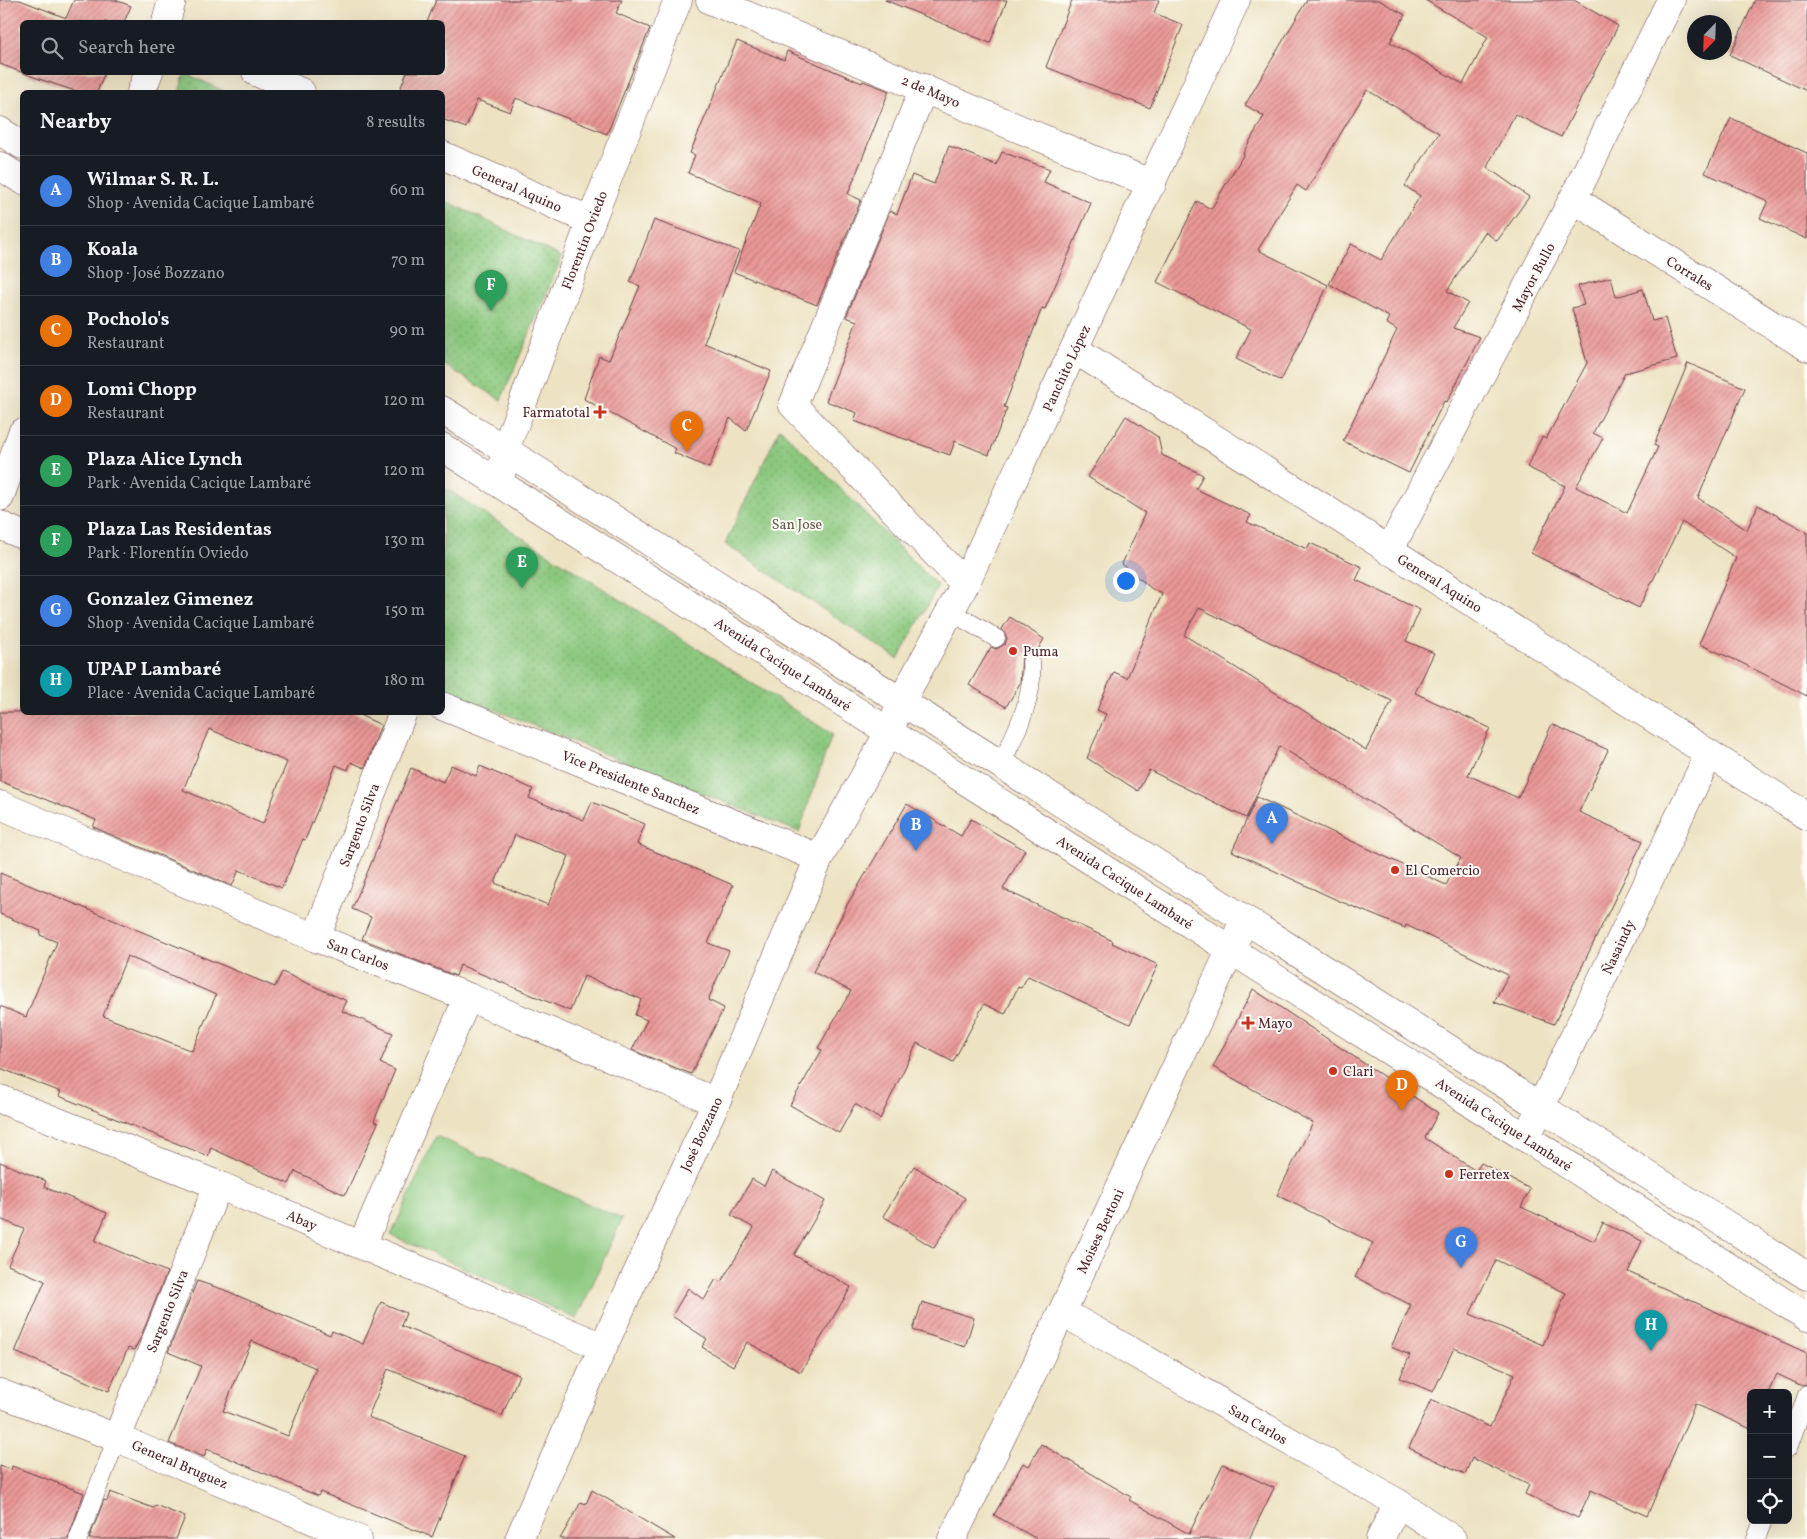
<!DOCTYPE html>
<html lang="en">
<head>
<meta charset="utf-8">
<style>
  body { margin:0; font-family:Vollkorn,serif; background:#242831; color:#f1f3f6 }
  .controls { position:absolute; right:15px; bottom:15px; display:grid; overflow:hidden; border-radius:8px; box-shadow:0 5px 20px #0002 }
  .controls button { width:45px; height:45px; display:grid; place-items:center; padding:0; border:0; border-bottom:1px solid #363941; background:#171b24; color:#f1f3f6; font:25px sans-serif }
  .compass { position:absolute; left:1687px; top:15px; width:45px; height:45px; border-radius:50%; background:#171b24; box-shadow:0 5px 20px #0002; rotate:203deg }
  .you { position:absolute; left:1125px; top:580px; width:18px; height:18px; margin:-12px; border:4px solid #fff; border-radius:50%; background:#1a73e8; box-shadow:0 0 0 8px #1a73e833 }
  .badge { display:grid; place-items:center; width:32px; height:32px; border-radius:50%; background:#db2777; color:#fff; font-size:16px; font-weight:700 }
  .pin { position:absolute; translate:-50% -41px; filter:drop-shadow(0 1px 2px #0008) }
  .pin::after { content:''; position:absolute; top:26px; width:18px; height:15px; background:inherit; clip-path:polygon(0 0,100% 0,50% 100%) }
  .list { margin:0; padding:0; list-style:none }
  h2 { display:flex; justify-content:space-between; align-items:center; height:65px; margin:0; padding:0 20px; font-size:21px }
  h2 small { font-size:16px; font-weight:400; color:#9ea1a6 }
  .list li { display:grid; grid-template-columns:32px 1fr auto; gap:15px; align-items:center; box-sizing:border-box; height:70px; padding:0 20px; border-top:1px solid #363941 }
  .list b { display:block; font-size:19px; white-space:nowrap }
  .list p { margin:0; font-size:16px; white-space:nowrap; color:#9ea1a6 }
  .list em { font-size:16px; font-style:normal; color:#9ea1a6 }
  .icon { flex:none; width:28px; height:28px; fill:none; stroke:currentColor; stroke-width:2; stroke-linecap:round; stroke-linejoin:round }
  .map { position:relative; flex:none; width:1807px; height:1539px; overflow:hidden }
  .search { position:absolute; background:#171b24; box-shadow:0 5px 20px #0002; left:20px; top:20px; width:425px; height:55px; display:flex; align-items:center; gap:12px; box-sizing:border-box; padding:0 18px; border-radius:8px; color:#9ea1a6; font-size:19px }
  .panel { position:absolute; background:#171b24; box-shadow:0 5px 20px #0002; left:20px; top:90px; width:425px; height:625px; border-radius:8px }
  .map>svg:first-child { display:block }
</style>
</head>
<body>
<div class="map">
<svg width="1807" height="1539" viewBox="0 0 1807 1539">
  <defs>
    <pattern id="green-dots" width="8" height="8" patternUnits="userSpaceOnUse" patternTransform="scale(1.25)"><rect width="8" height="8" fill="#8bc87e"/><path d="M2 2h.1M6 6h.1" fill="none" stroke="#79ab6d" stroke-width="1.8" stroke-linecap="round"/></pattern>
    <pattern id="building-hatch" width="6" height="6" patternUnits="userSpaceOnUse" patternTransform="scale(1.25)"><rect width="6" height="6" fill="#ea9896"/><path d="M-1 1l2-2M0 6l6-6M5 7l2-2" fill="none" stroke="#c07b7b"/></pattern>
  </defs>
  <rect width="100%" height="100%" fill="#fdfcf7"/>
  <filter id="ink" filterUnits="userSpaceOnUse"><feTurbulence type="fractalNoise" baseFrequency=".02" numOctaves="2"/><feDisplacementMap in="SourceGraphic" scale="10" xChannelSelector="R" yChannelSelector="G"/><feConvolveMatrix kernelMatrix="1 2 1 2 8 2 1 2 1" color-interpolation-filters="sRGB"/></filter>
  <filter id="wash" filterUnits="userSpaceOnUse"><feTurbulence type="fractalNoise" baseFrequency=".0096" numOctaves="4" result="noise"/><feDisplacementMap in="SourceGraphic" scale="20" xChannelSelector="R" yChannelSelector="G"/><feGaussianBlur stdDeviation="1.12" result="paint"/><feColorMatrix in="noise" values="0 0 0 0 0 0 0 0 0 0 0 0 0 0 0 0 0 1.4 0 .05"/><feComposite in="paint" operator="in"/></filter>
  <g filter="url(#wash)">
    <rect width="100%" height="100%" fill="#ede2c2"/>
    <g fill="url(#green-dots)" stroke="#6a7454">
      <path d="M185 73 226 92H179Z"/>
      <path d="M442 199 562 257 501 400 443 364Z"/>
      <path d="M780 428 938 586 898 659 725 544Z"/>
      <path d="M443 487 832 734 799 832 443 689Z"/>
    </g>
    <path fill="#8bc87e" stroke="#6a7454" d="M436 1136 622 1219 577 1319 391 1235Z"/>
    <g id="blocks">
      <g fill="url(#building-hatch)" fill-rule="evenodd">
        <path d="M0 0H20L66 18 74 0H115L131 6 124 22H22V72H105L97 92H78L42 80 0 64Z"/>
        <path d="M436 0H622L616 13 650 28 607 134 516 98 510 112 477 100 466 128 442 119V92H399L407 72H442V22H427Z"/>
        <path d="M885 0H1007L990 43Z"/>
        <path d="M1072 0H1159L1154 13 1183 25 1150 108 1046 67Z"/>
        <path d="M1307 0H1379L1405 15 1390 42 1463 84 1488 37 1425 0H1574L1618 26 1561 137 1515 114 1487 167 1529 197 1497 241 1485 232 1447 291 1468 303 1453 328 1480 337 1447 402 1444 401 1409 473 1343 441 1397 330 1386 323 1389 317 1329 284 1351 244 1381 260 1420 196 1405 186 1439 133 1367 90 1306 191 1297 185 1258 250 1328 285 1281 381 1236 359 1251 329 1157 282 1197 201 1211 209 1244 154 1243 153 1264 116 1245 105Z"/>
        <path d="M1755 0H1807V91L1730 55Z"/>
        <path d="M737 41 784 60 787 51 862 83 863 81 889 91 848 194 861 200 817 305 734 272 761 203 688 173 695 155 690 153Z"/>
        <path d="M1731 118 1807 153V239L1760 218 1768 201 1705 173Z"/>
        <path d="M949 146 996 165 1002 152 1050 169 1044 182 1091 203 1045 309 1042 308 1004 407 1007 408 989 455 955 441 950 455 854 421 857 413 826 401 857 321 846 317 890 211 897 214 912 175 934 184Z"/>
        <path d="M654 220 739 251 704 343 771 371 746 431 730 418 709 468 674 453 676 449 584 399 599 356 609 360 640 286 630 282Z"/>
        <path d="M1611 277 1616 297 1643 289 1652 321 1665 318 1677 359 1625 373 1593 433 1603 438 1576 487 1627 513 1658 447 1654 445 1688 363 1745 388 1698 498 1747 530 1758 505 1807 532V696L1740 662 1699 644 1736 558 1682 522 1639 608 1531 553 1565 486 1527 467 1542 437 1546 439 1587 363 1572 308 1584 305 1578 286Z"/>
        <path d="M1126 416 1158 437 1162 455 1203 475 1196 489 1251 515 1247 522 1307 549 1310 543 1362 567 1356 580 1420 610 1406 641 1434 653 1415 693 1490 728 1468 775 1518 798 1552 724 1608 750 1579 812 1643 841 1554 1024 1494 1002 1508 975 1406 925 1405 928 1337 900 1232 851 1257 797 1446 885 1461 858 1279 746 1246 818 1149 770 1138 791 1087 758 1106 714 1097 710 1114 672 1127 678 1162 594 1152 589 1122 564 1145 513 1088 477ZM1199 608 1392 701 1366 750 1184 635Z"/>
        <path d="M1010 617 1044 639 1036 653H1026L1022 657 1020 683 1006 707 969 685 991 647 996 649 1005 644 1007 638 1002 629Z"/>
        <path d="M0 712H353L381 725 365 768 351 762 348 770 336 765 305 840 303 839 282 888 239 870 232 886 93 827 96 820 0 781ZM209 729 287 762 263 824 183 790Z"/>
        <path d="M451 765 476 776 480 766 533 789 529 798 584 820 592 802 645 824 637 844 733 885 708 943 729 951 708 1000 724 1008 691 1074 632 1050 647 1020 635 1015 641 999 584 976 570 1011 460 965 456 976 362 939 371 917 352 909 411 768 443 782ZM515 835 569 856 548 905 495 883Z"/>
        <path d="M907 804 961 836 971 819 1025 850 1003 889 1113 941 1112 943 1158 965 1130 1024 1028 976 1021 988 1018 987 1005 1014 984 1004 953 1062 917 1043 880 1119 855 1104 839 1133 790 1105 822 1050 818 1048 851 991 813 972 847 905Z"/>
        <path d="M0 873 275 987 282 972 347 1001 342 1011 393 1033 380 1063 395 1070 374 1121 378 1123 345 1195 295 1171 289 1184 211 1148 208 1156 59 1096 61 1092 0 1068V1006L26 1017 57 942 40 935 41 931 0 914ZM127 956 216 995 192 1051 103 1016Z"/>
        <path d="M1253 989 1438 1113 1425 1138 1476 1171 1481 1163 1530 1189 1521 1207 1594 1241 1603 1223 1642 1241 1628 1272 1807 1353V1385L1802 1386 1777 1374 1768 1393H1751V1429L1695 1404 1647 1516 1591 1490 1578 1518 1525 1494 1529 1485 1472 1458 1465 1474 1409 1448 1431 1400 1490 1427 1515 1374 1454 1348 1433 1392 1400 1378 1410 1355 1391 1347 1411 1305 1355 1277 1373 1243 1277 1195 1313 1123 1213 1067ZM1496 1260 1566 1293 1543 1345 1470 1314Z"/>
        <path d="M0 1162 46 1181 44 1187 107 1213 95 1241 167 1272 140 1339 134 1350 128 1348 109 1391 15 1352 45 1281 8 1265 24 1229 0 1219Z"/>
        <path d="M914 1166 965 1198 934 1248 883 1216Z"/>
        <path d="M772 1171 825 1201 794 1255 851 1287 801 1372 747 1342 733 1366 702 1347 707 1339 672 1316 688 1288 704 1300 716 1279 721 1282 754 1228 731 1215 752 1179 764 1186Z"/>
        <path d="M197 1281 222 1289 330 1335 332 1331 363 1344 381 1302 406 1313 401 1326 519 1375 502 1416 388 1369 368 1417 465 1456 432 1537 320 1492 318 1496 207 1449 204 1457 169 1443 201 1366 168 1352ZM252 1341 316 1368 288 1436 223 1411Z"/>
        <path d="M922 1302 974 1318 965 1347 913 1330Z"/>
        <path d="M1041 1444 1131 1497 1129 1500 1189 1534 1223 1464 1274 1488 1249 1539H1037L994 1515 1023 1463 1029 1466Z"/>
        <path d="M0 1466 11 1470 12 1466 84 1493 68 1539H0Z"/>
        <path d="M592 1490 675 1539H560L581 1502 586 1504Z"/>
        <path d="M110 1492 153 1508 155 1505 185 1517 176 1539H89L104 1500 107 1501Z"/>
      </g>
    </g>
  </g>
  <g filter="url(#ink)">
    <use href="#blocks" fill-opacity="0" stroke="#623c42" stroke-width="1"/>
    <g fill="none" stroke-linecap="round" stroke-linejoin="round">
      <g stroke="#623c42" stroke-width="19">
        <g id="service">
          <path d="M950 611 996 638"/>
          <path d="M1001 765C1016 731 1034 701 1031 662"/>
          <path d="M1788 1448 1807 1395"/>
          <path d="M78 1539 117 1438"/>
          <path d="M1756 1539 1763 1520"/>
        </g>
      </g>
      <g stroke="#623c42" stroke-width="29">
        <g id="minor">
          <path d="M710 0 1152 184"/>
          <path d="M256 72 301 92"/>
          <path d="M924 88 793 405 965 584"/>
          <path d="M442 155 591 221"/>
          <path d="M1573 199 1807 347"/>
          <path d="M1074 349 1807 816"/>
          <path d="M500 483 505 450 591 221 678 0"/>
          <path d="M0 525 22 535"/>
          <path d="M1389 551 1573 199 1671 0"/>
          <path d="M442 706 819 858"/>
          <path d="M0 805 316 938 468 997 716 1102"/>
          <path d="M316 938 403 712"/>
          <path d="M0 1099 218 1185 603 1347"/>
          <path d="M1526 1138 1709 754"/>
          <path d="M362 1245 468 997"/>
          <path d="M1062 1312 1398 1503 1452 1539"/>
          <path d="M0 1393 117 1438 358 1539"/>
          <path d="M117 1438 218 1185"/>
          <path d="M519 1539 603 1347 716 1102 819 858 889 732 901 702 965 584 1236 0"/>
          <path d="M952 1539 1062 1312 1244 921"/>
          <path d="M1380 1539 1398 1503"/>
        </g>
      </g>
      <g stroke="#623c42" stroke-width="29">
        <g id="tertiary">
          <path d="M166 22 172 0"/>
          <path d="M141 92 149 72"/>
          <path d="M0 497 22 433"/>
        </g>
      </g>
      <g stroke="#623c42" stroke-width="29">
        <g id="primary">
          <path d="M0 131 22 145"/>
          <path d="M0 166 22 180"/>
          <path d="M442 410 1807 1276"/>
          <path d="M442 447 1807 1317"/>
        </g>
      </g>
      <use href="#service" stroke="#fff" stroke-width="18"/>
      <use href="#minor" stroke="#fff" stroke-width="28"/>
      <use href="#tertiary" stroke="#fff" stroke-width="28"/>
      <use href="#primary" stroke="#fff" stroke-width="28"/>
    </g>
  </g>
  <g fill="#c8321e" stroke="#fdfcf7" stroke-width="2">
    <path d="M597.5 404.5h5v5h5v5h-5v5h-5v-5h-5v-5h5z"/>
    <circle cx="1013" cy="651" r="5"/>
    <circle cx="1395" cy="870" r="5"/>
    <path d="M1245.5 1015.5h5v5h5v5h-5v5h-5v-5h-5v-5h5z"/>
    <circle cx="1333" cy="1071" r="5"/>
    <circle cx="1449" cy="1174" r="5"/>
  </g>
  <g text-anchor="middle" stroke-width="4" stroke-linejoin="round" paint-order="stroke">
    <g font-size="14" fill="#4a1f2b" stroke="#fdfcf7">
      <text transform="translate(931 91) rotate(23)" y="5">2 de Mayo</text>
      <text transform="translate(517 188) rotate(24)" y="5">General Aquino</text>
      <text transform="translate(584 240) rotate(-69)" y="5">Florentín Oviedo</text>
      <text transform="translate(1690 273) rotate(32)" y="5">Corrales</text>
      <text transform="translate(1533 277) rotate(-62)" y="5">Mayor Bullo</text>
      <text transform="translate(1066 368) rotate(-65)" y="5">Panchito López</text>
      <text transform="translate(1440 583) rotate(32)" y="5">General Aquino</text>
      <text transform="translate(783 664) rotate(33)" y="5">Avenida Cacique Lambaré</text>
      <text transform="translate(631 782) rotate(22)" y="5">Vice Presidente Sanchez</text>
      <text transform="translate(359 825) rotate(-69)" y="5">Sargento Silva</text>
      <text transform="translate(1125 882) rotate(33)" y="5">Avenida Cacique Lambaré</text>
      <text transform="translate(1618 947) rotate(-65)" y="5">Ñasaindy</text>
      <text transform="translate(358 954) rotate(21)" y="5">San Carlos</text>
      <text transform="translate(1504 1124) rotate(33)" y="5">Avenida Cacique Lambaré</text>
      <text transform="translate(701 1134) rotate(-65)" y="5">José Bozzano</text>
      <text transform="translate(302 1220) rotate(23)" y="5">Abay</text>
      <text transform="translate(1100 1231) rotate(-65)" y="5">Moises Bertoni</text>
      <text transform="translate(167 1311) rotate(-68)" y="5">Sargento Silva</text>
      <text transform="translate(1258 1424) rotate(30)" y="5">San Carlos</text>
      <text transform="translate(180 1464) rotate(23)" y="5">General Bruguez</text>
    </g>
    <g font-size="14" fill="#4a1f2b" stroke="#fdfcf7" text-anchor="start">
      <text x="590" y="417" text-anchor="end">Farmatotal</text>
      <text x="1023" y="656">Puma</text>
      <text x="1405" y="875">El Comercio</text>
      <text x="1258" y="1028">Mayo</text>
      <text x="1343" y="1076">Clari</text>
      <text x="1459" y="1179">Ferretex</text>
    </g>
    <g font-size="14" fill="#615a48" stroke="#fdfcf7">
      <text x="797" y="529">San Jose</text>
    </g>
  </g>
</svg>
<div class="controls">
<button>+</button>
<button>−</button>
<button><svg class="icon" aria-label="locate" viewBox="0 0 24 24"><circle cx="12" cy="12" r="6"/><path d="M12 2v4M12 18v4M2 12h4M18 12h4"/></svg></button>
</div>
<svg class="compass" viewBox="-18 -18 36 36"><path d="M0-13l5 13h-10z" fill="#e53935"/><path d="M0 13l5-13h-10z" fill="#9ea1a6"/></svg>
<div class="you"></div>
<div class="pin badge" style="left:1272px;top:844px;background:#3f7fe0">A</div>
<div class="pin badge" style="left:916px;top:851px;background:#3f7fe0">B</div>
<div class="pin badge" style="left:687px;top:452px;background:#e8710a">C</div>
<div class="pin badge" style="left:1402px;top:1111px;background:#e8710a">D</div>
<div class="pin badge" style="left:522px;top:588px;background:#2e9e5b">E</div>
<div class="pin badge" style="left:491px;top:311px;background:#2e9e5b">F</div>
<div class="pin badge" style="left:1461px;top:1268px;background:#3f7fe0">G</div>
<div class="pin badge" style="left:1651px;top:1351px;background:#0f9aa8">H</div>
<div class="search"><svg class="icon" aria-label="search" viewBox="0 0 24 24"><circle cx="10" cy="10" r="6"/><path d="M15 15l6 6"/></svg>Search here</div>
<section class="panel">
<h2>Nearby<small>8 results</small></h2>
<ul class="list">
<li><span class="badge" style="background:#3f7fe0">A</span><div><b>Wilmar S. R. L.</b><p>Shop · Avenida Cacique Lambaré</p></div><em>60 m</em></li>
<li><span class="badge" style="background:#3f7fe0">B</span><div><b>Koala</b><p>Shop · José Bozzano</p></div><em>70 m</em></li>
<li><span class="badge" style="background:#e8710a">C</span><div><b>Pocholo's</b><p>Restaurant</p></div><em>90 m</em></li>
<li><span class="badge" style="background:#e8710a">D</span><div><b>Lomi Chopp</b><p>Restaurant</p></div><em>120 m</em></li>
<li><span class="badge" style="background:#2e9e5b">E</span><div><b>Plaza Alice Lynch</b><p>Park · Avenida Cacique Lambaré</p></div><em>120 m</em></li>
<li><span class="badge" style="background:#2e9e5b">F</span><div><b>Plaza Las Residentas</b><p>Park · Florentín Oviedo</p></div><em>130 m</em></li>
<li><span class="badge" style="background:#3f7fe0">G</span><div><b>Gonzalez Gimenez</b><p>Shop · Avenida Cacique Lambaré</p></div><em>150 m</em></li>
<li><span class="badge" style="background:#0f9aa8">H</span><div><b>UPAP Lambaré</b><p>Place · Avenida Cacique Lambaré</p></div><em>180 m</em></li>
</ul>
</section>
</div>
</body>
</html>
